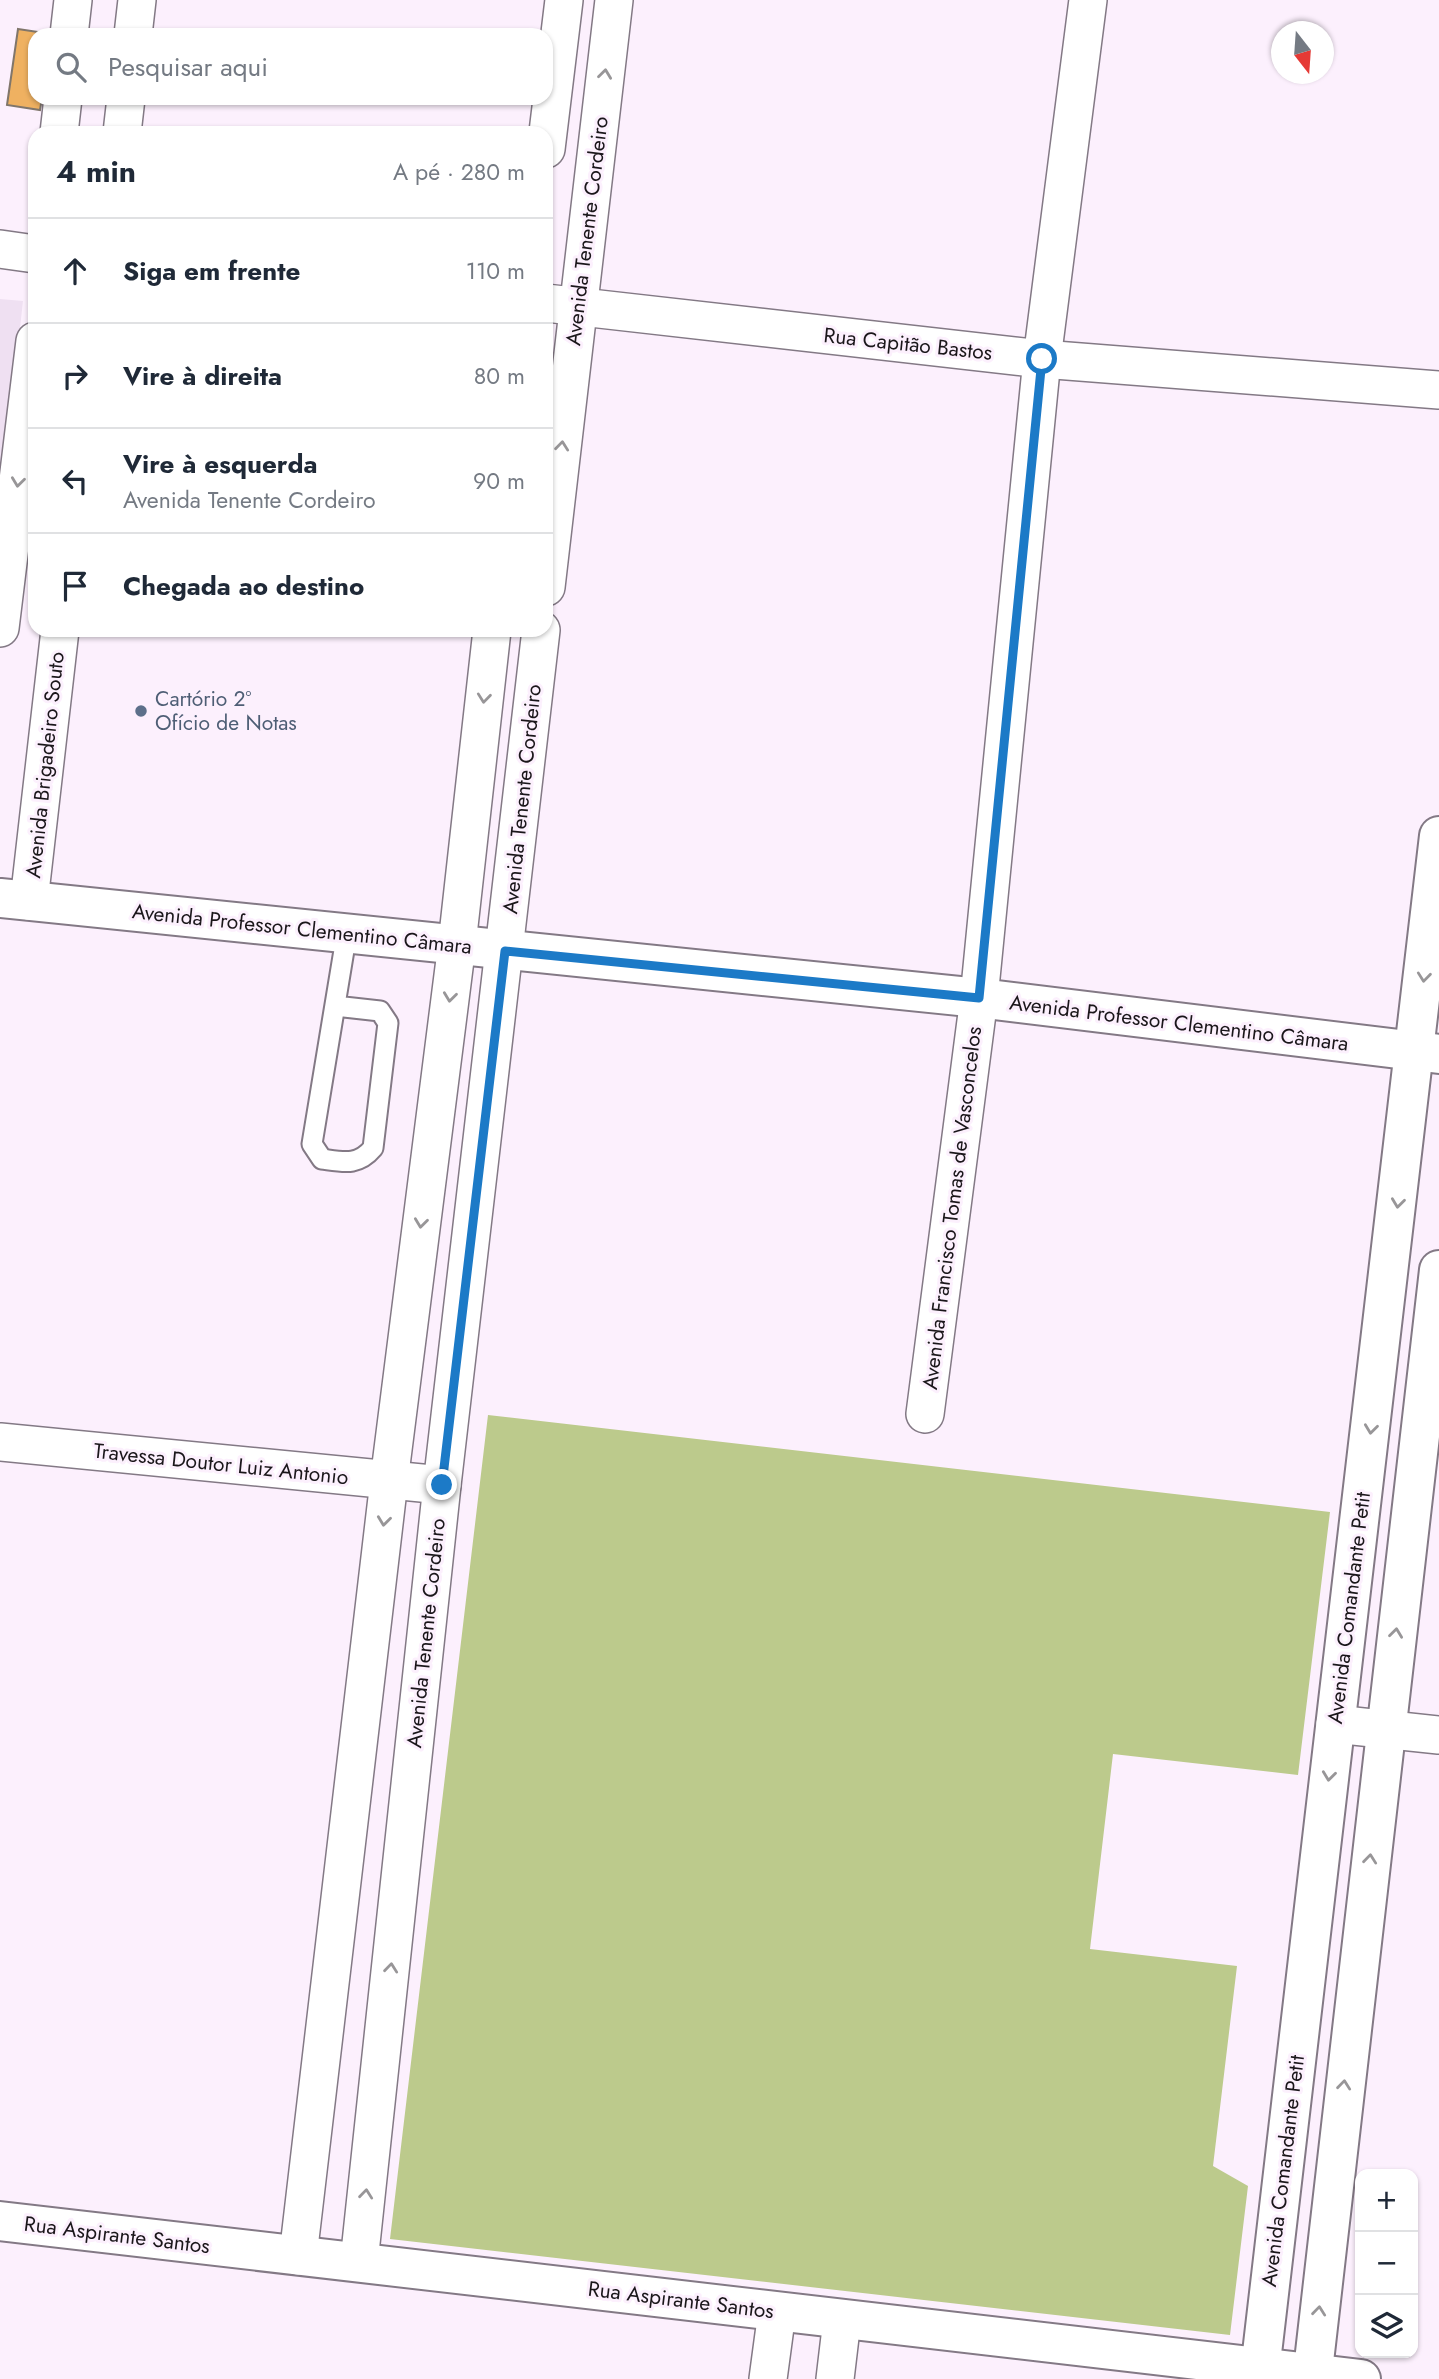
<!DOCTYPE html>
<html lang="pt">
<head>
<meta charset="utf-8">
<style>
  body { margin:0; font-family:Jost,sans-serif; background:#f2f2f3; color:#1f2937 }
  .controls { position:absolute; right:21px; bottom:21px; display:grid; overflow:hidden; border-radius:14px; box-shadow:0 2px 5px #0004 }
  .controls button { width:63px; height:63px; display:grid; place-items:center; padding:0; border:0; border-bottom:2px solid #e0e1e3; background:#fff; color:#1f2937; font:35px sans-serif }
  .compass { position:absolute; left:1271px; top:21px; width:63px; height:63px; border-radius:50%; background:#fff; box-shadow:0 2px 5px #0004; rotate:163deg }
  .stop { position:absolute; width:21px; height:21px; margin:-16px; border:5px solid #1c7ac7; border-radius:50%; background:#fff }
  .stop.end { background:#1c7ac7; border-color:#fff; box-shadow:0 2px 7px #0008 }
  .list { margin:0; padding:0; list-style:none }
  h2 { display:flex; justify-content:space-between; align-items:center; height:91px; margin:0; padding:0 28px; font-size:30px }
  h2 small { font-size:23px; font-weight:400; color:#747a83 }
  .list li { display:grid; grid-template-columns:46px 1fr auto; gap:21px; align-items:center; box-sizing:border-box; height:105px; padding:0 28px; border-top:2px solid #e0e1e3 }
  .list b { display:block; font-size:26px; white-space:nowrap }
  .list p { margin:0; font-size:23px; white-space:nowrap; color:#747a83 }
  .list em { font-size:23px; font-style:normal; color:#747a83 }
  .icon { flex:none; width:38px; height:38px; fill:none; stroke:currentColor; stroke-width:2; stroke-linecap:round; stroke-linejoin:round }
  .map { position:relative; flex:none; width:1439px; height:2379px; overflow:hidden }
  .search { position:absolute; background:#fff; box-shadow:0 2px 5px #0004; left:28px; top:28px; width:525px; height:77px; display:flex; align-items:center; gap:18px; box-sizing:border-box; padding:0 24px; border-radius:21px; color:#747a83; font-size:26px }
  .panel { position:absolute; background:#fff; box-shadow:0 2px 5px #0004; left:28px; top:126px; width:525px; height:511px; border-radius:21px }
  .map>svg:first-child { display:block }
</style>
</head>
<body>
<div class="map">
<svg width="1439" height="2379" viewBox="0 0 1439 2379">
  <rect width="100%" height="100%" fill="#fcf0fd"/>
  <path fill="#efe0f2" d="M0 299 23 301 0 506Z"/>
  <path fill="#bcca8c" d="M488 1415 1330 1512 1298 1775 1113 1754 1090 1949 1237 1966 1213 2166 1248 2186 1230 2335 390 2239Z"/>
  <path fill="#efb161" stroke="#80766b" stroke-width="2" d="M18 29 51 34 35 35V98H42L40 110 7 105Z"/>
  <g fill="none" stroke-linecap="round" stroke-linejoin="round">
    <g stroke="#837985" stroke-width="23">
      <path id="service" d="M335 1006 380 1011 388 1023 373 1148C358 1166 344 1162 322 1159L312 1144 347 932"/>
    </g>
    <g stroke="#837985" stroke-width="40">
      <g id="minor">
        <path d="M69 35 73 0"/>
        <path d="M133 35 137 0"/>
        <path d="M59 133 63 98"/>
        <path d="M122 133 126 98"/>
        <path d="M546 149 564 0"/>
        <path d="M0 249 35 254"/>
        <path d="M546 303 1042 359 1439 390"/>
        <path d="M546 587 614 0"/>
        <path d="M0 628 35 341"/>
        <path d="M29 901 60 630"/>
        <path d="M925 1414 979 998 1042 359 1088 0"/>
        <path d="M0 1442 442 1485"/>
        <path d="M1335 1724 1439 1735"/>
        <path d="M298 2256 389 1481 457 944 492 630"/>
        <path d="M359 2262 442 1485 541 630"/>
        <path d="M768 2379 777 2312"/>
        <path d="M835 2379 842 2320"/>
      </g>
    </g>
    <g stroke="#837985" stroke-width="42">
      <g id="tertiary">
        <path d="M1259 2379 1439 836"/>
        <path d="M1312 2379 1439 1270"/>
      </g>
    </g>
    <g stroke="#837985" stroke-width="42">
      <g id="secondary">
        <path d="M0 898 979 998 1439 1054"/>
        <path d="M0 2221 1361 2379"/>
      </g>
    </g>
    <use href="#service" stroke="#fff" stroke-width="19"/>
    <use href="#minor" stroke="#fff" stroke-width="37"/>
    <use href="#tertiary" stroke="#fff" stroke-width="38"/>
    <use href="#secondary" stroke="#fff" stroke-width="38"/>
  </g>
  <defs><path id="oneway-chevron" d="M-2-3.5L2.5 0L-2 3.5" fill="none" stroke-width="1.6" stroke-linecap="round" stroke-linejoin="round" transform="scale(1.75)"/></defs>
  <g stroke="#989698">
    <use href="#oneway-chevron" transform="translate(605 74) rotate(-83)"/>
    <use href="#oneway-chevron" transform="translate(562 446) rotate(-84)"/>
    <use href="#oneway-chevron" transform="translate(18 482) rotate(97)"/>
    <use href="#oneway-chevron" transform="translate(484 698) rotate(96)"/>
    <use href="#oneway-chevron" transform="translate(1424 977) rotate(96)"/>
    <use href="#oneway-chevron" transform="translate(450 997) rotate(97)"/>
    <use href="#oneway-chevron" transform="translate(1398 1203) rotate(97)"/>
    <use href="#oneway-chevron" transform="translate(421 1223) rotate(97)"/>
    <use href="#oneway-chevron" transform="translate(1371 1429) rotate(97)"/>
    <use href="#oneway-chevron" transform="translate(384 1521) rotate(97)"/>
    <use href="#oneway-chevron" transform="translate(1396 1633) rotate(-83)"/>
    <use href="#oneway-chevron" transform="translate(1329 1776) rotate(97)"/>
    <use href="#oneway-chevron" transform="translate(1370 1859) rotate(-84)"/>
    <use href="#oneway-chevron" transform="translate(391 1968) rotate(-84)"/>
    <use href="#oneway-chevron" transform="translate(1344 2085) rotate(-84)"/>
    <use href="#oneway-chevron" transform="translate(366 2194) rotate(-84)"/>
    <use href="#oneway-chevron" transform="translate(1319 2311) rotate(-84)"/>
  </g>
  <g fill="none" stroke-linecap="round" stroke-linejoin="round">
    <path stroke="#1c7ac7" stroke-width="9" d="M442 1485 505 951 979 998 1042 359"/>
  </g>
  <circle fill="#5c6f8a" stroke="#fcf0fd" stroke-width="2.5" cx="141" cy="711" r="7"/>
  <g text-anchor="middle" stroke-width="6" stroke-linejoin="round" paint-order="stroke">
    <g font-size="21" fill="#1a161a" stroke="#fcf0fd">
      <text transform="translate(587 231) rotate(-83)" y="7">Avenida Tenente Cordeiro</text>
      <text transform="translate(908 344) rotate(6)" y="7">Rua Capitão Bastos</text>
      <text transform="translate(45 765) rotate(-84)" y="7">Avenida Brigadeiro Souto</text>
      <text transform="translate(522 799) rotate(-84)" y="7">Avenida Tenente Cordeiro</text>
      <text transform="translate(302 929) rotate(6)" y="7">Avenida Professor Clementino Câmara</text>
      <text transform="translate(1179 1023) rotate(7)" y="7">Avenida Professor Clementino Câmara</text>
      <text transform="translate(952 1208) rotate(-83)" y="7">Avenida Francisco Tomas de Vasconcelos</text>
      <text transform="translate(221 1464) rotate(6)" y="7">Travessa Doutor Luiz Antonio</text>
      <text transform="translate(1349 1608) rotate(-83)" y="7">Avenida Comandante Petit</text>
      <text transform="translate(426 1633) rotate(-84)" y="7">Avenida Tenente Cordeiro</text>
      <text transform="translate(1283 2171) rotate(-83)" y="7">Avenida Comandante Petit</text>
      <text transform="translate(117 2235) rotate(7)" y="7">Rua Aspirante Santos</text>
      <text transform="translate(681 2300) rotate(7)" y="7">Rua Aspirante Santos</text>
    </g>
    <g font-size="21" fill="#4e5e75" stroke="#fcf0fd" text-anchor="start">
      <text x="155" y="706">Cartório 2º<tspan x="155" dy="24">Ofício de Notas</tspan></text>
    </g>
  </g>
</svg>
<div class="controls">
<button>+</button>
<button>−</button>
<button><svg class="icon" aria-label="layers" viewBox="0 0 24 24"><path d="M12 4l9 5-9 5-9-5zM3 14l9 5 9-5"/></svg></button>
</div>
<svg class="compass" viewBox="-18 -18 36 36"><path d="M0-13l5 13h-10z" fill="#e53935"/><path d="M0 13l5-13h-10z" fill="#747a83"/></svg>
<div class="stop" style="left:1042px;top:359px"></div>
<div class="stop end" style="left:442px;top:1485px"></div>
<div class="search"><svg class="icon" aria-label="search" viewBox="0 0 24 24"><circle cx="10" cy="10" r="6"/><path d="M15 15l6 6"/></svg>Pesquisar aqui</div>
<section class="panel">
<h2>4 min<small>A pé · 280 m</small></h2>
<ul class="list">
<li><svg class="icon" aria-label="ahead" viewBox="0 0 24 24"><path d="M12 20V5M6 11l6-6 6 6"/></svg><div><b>Siga em frente</b></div><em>110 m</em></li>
<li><svg class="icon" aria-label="right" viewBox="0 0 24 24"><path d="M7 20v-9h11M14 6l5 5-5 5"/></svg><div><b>Vire à direita</b></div><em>80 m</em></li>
<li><svg class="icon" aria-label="left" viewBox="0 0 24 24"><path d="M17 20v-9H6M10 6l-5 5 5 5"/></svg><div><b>Vire à esquerda</b><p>Avenida Tenente Cordeiro</p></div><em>90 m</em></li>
<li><svg class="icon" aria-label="arrive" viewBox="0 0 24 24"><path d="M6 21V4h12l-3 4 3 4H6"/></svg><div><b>Chegada ao destino</b></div></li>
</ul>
</section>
</div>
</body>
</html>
